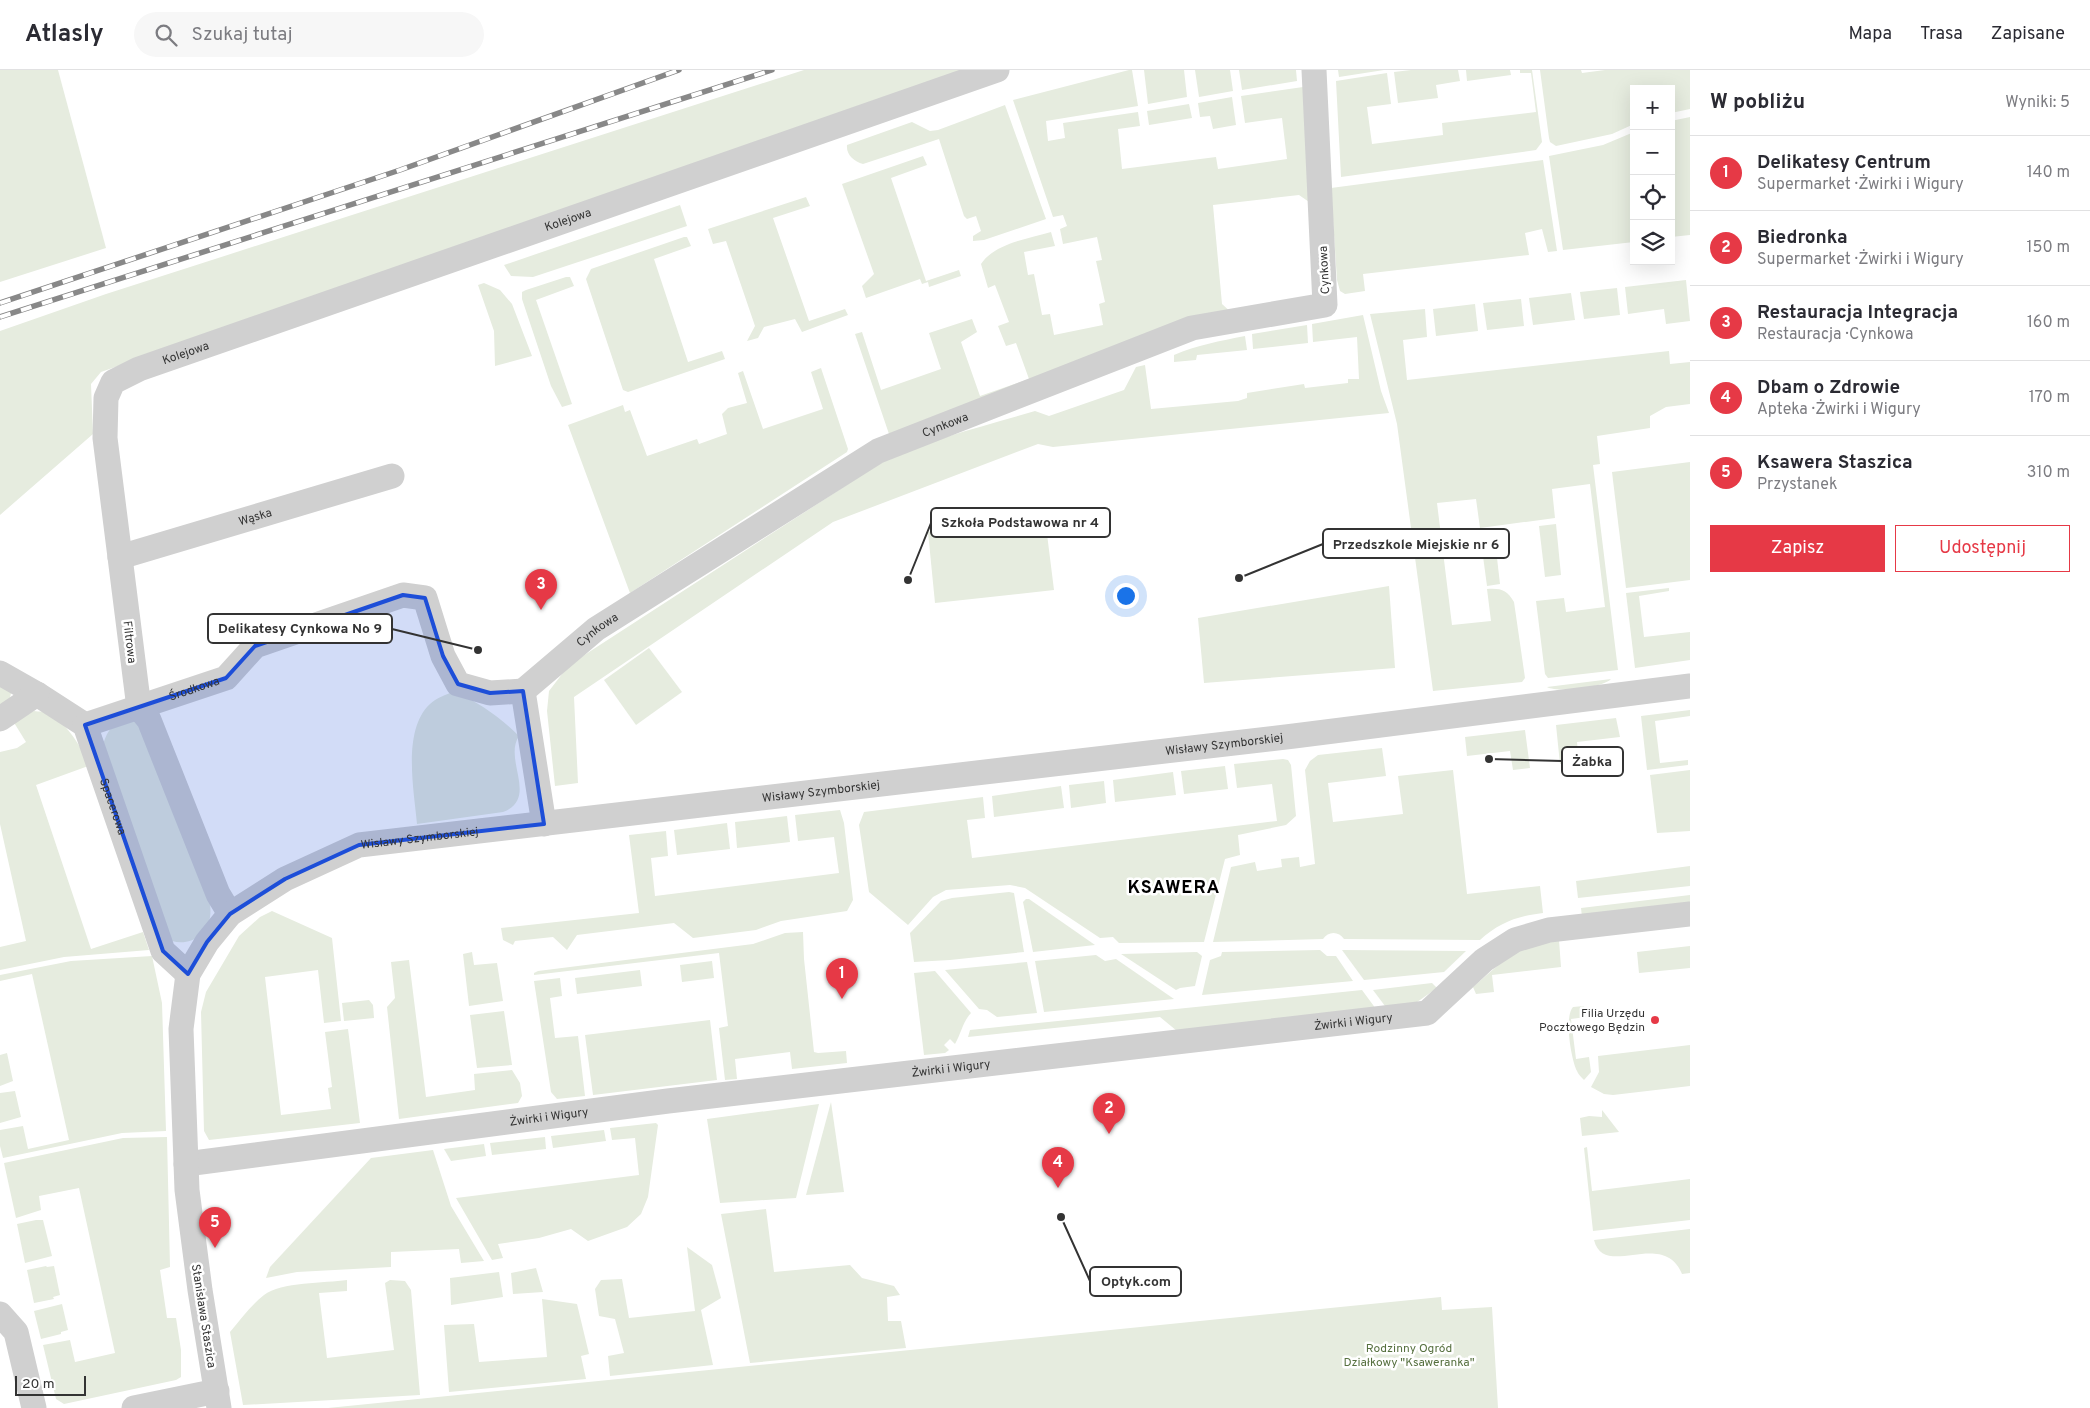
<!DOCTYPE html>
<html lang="pl">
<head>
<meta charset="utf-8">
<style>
  body { margin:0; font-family:Overpass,sans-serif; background:#f7f7f7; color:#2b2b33 }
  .controls { position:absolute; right:15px; top:15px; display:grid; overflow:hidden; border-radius:0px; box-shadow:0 5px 20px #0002 }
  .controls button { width:45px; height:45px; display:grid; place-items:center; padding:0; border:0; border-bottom:1px solid #e1e1e2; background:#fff; color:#2b2b33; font:25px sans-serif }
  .scale { position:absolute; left:15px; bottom:12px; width:71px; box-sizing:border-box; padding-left:5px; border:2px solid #333; border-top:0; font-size:14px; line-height:18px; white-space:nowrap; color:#333; -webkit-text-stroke:4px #fff; paint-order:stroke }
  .you { position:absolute; left:1125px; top:525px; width:18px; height:18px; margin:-12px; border:4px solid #fff; border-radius:50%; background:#1a73e8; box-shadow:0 0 0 8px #1a73e833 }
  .badge { display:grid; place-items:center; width:32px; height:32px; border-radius:50%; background:#e63946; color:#fff; font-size:16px; font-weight:700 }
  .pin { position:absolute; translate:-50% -41px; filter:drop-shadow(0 1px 2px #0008) }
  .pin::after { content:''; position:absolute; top:26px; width:18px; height:15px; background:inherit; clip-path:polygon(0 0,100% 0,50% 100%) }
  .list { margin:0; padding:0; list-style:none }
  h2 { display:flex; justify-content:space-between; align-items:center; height:65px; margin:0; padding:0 20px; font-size:21px }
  h2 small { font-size:16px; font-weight:400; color:#7c7c81 }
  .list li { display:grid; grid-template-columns:32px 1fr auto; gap:15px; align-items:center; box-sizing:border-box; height:75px; padding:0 20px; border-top:1px solid #e1e1e2 }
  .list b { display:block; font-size:19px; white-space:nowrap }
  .list p { margin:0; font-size:16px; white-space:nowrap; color:#7c7c81 }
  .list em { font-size:16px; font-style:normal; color:#7c7c81 }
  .actions { display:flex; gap:10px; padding:15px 20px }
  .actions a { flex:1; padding:11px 0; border:1px solid #e63946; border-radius:0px; text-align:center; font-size:18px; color:#e63946 }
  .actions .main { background:#e63946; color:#fff }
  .icon { flex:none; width:28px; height:28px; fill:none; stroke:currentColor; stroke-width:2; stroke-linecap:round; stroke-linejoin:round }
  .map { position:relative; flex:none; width:1690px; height:1338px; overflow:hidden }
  header { display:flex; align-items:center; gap:30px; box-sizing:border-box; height:70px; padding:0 25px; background:#fff; border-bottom:1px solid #e1e1e2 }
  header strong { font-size:24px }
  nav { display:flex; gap:28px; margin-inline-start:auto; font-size:18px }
  .search { width:350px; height:45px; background:#f7f7f7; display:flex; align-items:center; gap:12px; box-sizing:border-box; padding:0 18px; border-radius:28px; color:#7c7c81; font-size:19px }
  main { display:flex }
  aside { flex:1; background:#fff }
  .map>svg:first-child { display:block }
</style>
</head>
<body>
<header>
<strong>Atlasly</strong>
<div class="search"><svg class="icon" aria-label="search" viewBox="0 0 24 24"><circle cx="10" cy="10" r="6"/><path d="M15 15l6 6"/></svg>Szukaj tutaj</div>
<nav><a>Mapa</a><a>Trasa</a><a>Zapisane</a></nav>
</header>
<main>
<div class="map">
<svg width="1690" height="1338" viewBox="0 0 1690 1338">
  <rect width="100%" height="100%" fill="#fff"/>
  <g fill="#e6ecdf">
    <path d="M0 0H58L106 178 0 212Z"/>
    <path d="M804 0H964L101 302 91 314 93 364 0 445V261L106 224Z"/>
    <path d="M1129 0H1132L1138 36 1046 51 1048 71 1065 68 1063 53 1138 42 1140 56 1118 59 1122 99 1216 87 1218 99 1287 89 1282 48 1245 53 1241 26 1303 17 1312 134 1299 125 1213 135 1222 234 1233 244 889 364 855 264 862 262 881 320 941 299 929 263 972 249 977 262 961 272 980 326 1029 309 1016 273 1006 276 998 256 1009 252 995 215 988 218 981 194C995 173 1028 169 1051 162L1055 176 1024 182 1028 205 1034 204 1042 245 1050 244 1054 265 1103 255 1099 234 1105 232 1096 191 1102 190 1097 167 1063 174 1060 159 1067 156 1063 145 1053 147 1013 30Z"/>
    <path d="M1144 0H1184L1187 27 1148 34Z"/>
    <path d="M1195 0H1230L1233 21 1199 27Z"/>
    <path d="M1239 0H1296L1297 11 1242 20Z"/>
    <path d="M1338 0H1384L1339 7Z"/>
    <path d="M1411 0H1458L1460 11 1436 15 1438 28 1398 33 1394 2Z"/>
    <path d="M1466 0H1510L1511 5 1467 11Z"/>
    <path d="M1520 0H1532L1542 72 1536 80 1341 107 1336 11 1387 3 1391 34 1367 37 1372 74 1443 65 1442 53 1536 42 1531 3H1520Z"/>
    <path d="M1540 0H1581L1582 3 1605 0H1690V39L1671 43V19H1634V54L1612 64 1556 76 1550 72 1549 68Z"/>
    <path d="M1232 27 1236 55 1213 59 1210 46 1200 47 1198 33Z"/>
    <path d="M1189 34 1192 48 1149 55 1147 41Z"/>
    <path d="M1005 35 1046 149 984 170 973 171V166L981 161 976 146 967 149 964 146 939 69 863 94C854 91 846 85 847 75L912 52 930 61 938 60Z"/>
    <path d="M1690 47V165L1671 167V51Z"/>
    <path d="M1634 62V172L1563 180 1549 86 1603 75Z"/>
    <path d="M923 86 927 95 891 108 926 211 959 200 961 206 929 217 928 212 922 214 920 209 866 228 862 216 874 204 842 114Z"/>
    <path d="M1543 90 1557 181 1548 182 1542 159 1525 163 1529 185 1363 204 1365 221 1345 224 1340 221 1337 210 1331 118Z"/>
    <path d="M806 127 810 136 773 148 809 251 845 239 848 245 802 262 795 249 764 257 758 268 747 271 755 256 726 171 713 174 708 159Z"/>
    <path d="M680 135 687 156 533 207 511 206 504 195Z"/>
    <path d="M684 167H687L691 176 654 189 688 292 722 281 725 289 628 322 623 320 586 209 591 199Z"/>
    <path d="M566 207H570L574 216 536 230 572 334 562 337 551 316 522 229V222L526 220Z"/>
    <path d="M1686 210 1690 251 1666 254 1664 239 1628 244 1625 217Z"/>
    <path d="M484 213 500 220 512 234 532 286 495 296 494 261 478 215Z"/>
    <path d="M1617 218 1620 245 1584 249 1580 222Z"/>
    <path d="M1571 223 1575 250 1533 255 1529 228Z"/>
    <path d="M1521 229 1524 256 1487 260 1483 233Z"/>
    <path d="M1475 234 1478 261 1436 266 1433 239Z"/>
    <path d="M1425 239 1427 267 1403 270 1407 310 1669 281 1670 294 1690 292V334L1666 337 1650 346V358L1597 366 1600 394 1593 395 1618 600 1548 608 1545 604 1536 531 1564 528 1566 542 1605 537 1590 414 1552 419 1555 448 1480 458 1476 429 1437 433 1452 555 1491 551 1487 519C1501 518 1507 520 1514 532L1525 608 1522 612 1433 621 1397 354 1370 244Z"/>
    <path d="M1363 245 1381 321 1389 343 1053 377 1038 374 833 452 574 627 578 713 555 716 547 641 549 621 569 595 879 394C928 369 982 357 1035 341L1049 346 1124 320 1136 297 1145 295 1151 339 1238 331 1247 328V323L1304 314 1305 318 1348 313V309H1359L1357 267 1313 272 1312 254Z"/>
    <path d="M1307 255 1308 273 1253 279 1252 264Z"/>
    <path d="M1245 266 1247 280 1197 285 1196 290 1174 292V285C1197 275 1220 271 1245 266Z"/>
    <path d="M821 298 848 379 847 382 630 523 568 355 623 335 625 342 630 340 647 386 697 369 699 374 727 364 722 344 728 338 747 333 738 303 743 301 763 359 823 339 811 302Z"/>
    <path d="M1690 392V510L1626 518 1612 402Z"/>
    <path d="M1045 448 1054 520 935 533 928 462Z"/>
    <path d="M1556 454 1561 505 1545 507 1539 456Z"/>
    <path d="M1494 462 1500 514 1487 516 1480 464Z"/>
    <path d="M1389 516 1395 598 1204 613 1198 548Z"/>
    <path d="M1669 518V521L1639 526 1644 567 1690 562V590L1635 598 1626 523Z"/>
    <path d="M649 578 682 622 636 655 604 610Z"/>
    <path d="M1611 609C1602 618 1558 623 1547 617Z"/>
    <path d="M0 612 11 623 8 637 0 643Z"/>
    <path d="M454 621C479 633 499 646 519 666 503 690 539 728 503 742L417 754C414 720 402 660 430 634 436 628 446 625 454 621Z"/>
    <path d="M1690 640V646L1655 651 1660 693 1688 690V695L1647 700 1641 646Z"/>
    <path d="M34 641C39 642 45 641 49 644 69 654 80 678 91 695L36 715 91 879 143 862 149 880 64 887 0 900V877L26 871 0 754V682L17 678 26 672 13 651Z"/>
    <path d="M1616 648 1620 667 1577 672 1579 692 1560 694 1556 655Z"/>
    <path d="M130 649 142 654 210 827C210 834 211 841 210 847 208 866 189 876 172 871L103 675C108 658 114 653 130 649Z"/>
    <path d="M1525 660 1530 698 1513 700 1510 681 1467 686 1465 667Z"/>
    <path d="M1382 678 1386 706 1328 713 1333 752 1403 744 1398 706 1453 700 1467 824 1540 816 1543 843C1517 846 1499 853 1480 870L1344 869C1339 861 1328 861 1323 869L1213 872 1231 797 1255 792 1257 801 1282 797 1281 789 1299 787 1300 797 1315 794 1305 700 1310 691 1318 685Z"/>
    <path d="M1283 689 1288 690 1291 695 1296 746 1286 755 1238 765 1240 785 1225 789 1204 872 1119 873 1113 867 1100 868 1025 818 1010 815 946 820 933 827 908 855 869 822 859 755 864 742 983 727 985 748 967 750 972 788 1277 751 1272 714 1237 718 1234 694Z"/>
    <path d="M1225 696 1228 719 1184 724 1181 701Z"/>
    <path d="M1690 700V761L1657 763 1650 705Z"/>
    <path d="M1173 702 1176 725 1115 732 1113 710Z"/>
    <path d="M1104 711 1106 733 1071 738 1069 715Z"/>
    <path d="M1061 716 1064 738 994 747 992 726Z"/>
    <path d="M840 740 844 753 853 830 847 841 781 851 756 860 693 868 674 853 577 865 567 880 553 867 515 871 513 875 503 870 501 858 639 843 629 765 666 761 668 786 651 788 655 826 839 803 834 767 798 771 795 745Z"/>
    <path d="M787 746 790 772 737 778 735 752Z"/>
    <path d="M727 753 730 779 677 785 674 760Z"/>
    <path d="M1690 796V816L1578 828 1576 811Z"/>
    <path d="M1009 822 1014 823 1024 882 950 890 914 892 910 863 941 831 952 828Z"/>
    <path d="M1690 825V834L1582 847 1581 838Z"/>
    <path d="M1026 829H1029L1095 875 1033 882 1023 832Z"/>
    <path d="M272 841 332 868 341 951 324 953 318 900 265 907 281 1045 331 1039 328 1018 332 1017 325 962 348 959 360 1053 209 1070 204 1061 201 942 206 922 239 866 260 847Z"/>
    <path d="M803 862 804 889 814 982 818 983 846 981 847 993 792 999 790 982 735 989 737 1009 725 1010 719 958 728 956 719 883 534 905V903L538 901 753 874 785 863Z"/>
    <path d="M1559 870 1561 897 1492 905 1494 922 1476 924 1473 917 1512 883 1524 876Z"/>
    <path d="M1690 876V898L1639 903 1637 882Z"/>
    <path d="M1320 880 1327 886H1336L1353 911 1202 925 1210 890 1221 886 1222 882Z"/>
    <path d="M1342 880 1466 881 1444 902 1364 910Z"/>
    <path d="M472 882 474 895 497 893 503 931 469 936 463 884Z"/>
    <path d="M1197 882 1202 886 1195 916 1180 918 1176 920 1121 884Z"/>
    <path d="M1096 885 1105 891 1116 889 1174 929 1044 942 1035 891Z"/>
    <path d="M152 886 162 933 166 1061 122 1063 3 1088 0 1076V1060L23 1056 28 1079 69 1070 32 904 0 911V905L71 891Z"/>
    <path d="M409 890 426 1027 475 1020 474 1004 512 1000 520 1013 522 1026 518 1033 399 1049 387 937 395 928 391 892Z"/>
    <path d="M712 891 714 908 682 912 680 895Z"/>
    <path d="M1027 892 1037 943 997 947 987 940 979 939 945 900Z"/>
    <path d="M640 900 642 916 577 924 575 908Z"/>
    <path d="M935 901 971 943C963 951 961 964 955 974L950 969 944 975 949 980 945 983 924 985 914 903Z"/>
    <path d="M560 908 562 926 550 928 555 968 578 966 585 1026 557 1029 551 1022 534 911Z"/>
    <path d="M1432 913 1437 918 1410 937 1388 940 1373 920Z"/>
    <path d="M1362 920 1376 939 1177 961 1160 947 968 967 970 960Z"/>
    <path d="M369 930 373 935 374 948 344 951 342 933Z"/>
    <path d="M1584 936 1586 947 1571 949 1576 989 1589 987 1591 1002 1584 1010C1581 1007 1578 1004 1577 1001 1571 989 1564 947 1573 937Z"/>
    <path d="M504 941 512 995 477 998 470 945Z"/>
    <path d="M710 950 717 1010 593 1025 585 965Z"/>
    <path d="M1690 975V1016L1613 1025 1604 1024 1591 1017 1599 1002 1598 986Z"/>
    <path d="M7 983 13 1011 0 1016V985Z"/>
    <path d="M15 1021 21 1047 0 1053V1023Z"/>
    <path d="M831 1032 844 1122 806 1125Z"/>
    <path d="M819 1034 796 1128 720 1133 707 1049Z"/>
    <path d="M1602 1040 1619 1062 1582 1066 1580 1048 1589 1046 1602 1047Z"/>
    <path d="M656 1053 658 1055 648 1127 641 1144 627 1157 588 1171 571 1159 539 1168 498 1174 503 1188 492 1190 456 1128 639 1105 635 1068 612 1070 610 1058Z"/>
    <path d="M604 1060 606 1071 553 1078 551 1066Z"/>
    <path d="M167 1067 170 1197 160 1200 167 1248H176L181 1280V1307L176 1310 64 1334 56 1329 43 1275 70 1270 75 1292 115 1283 79 1118 39 1126 41 1140 16 1148 4 1093 123 1068Z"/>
    <path d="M545 1067 546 1079 492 1085 490 1073Z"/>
    <path d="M484 1074 486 1086 451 1091 444 1079Z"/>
    <path d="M1587 1077 1592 1121 1690 1109V1150L1593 1161 1584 1078Z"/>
    <path d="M433 1080 451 1136 484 1191 461 1193 459 1179 391 1182V1197L297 1202 266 1208 270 1197 371 1088Z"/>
    <path d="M766 1139 774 1202 850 1195 862 1208 894 1216 900 1225 887 1227 888 1251H901L906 1278 750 1293 721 1144Z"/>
    <path d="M36 1150H43L52 1186 25 1193 17 1154Z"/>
    <path d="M1690 1159V1203L1682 1204C1663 1158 1604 1210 1594 1170Z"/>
    <path d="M687 1177 712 1195 721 1228 701 1240 713 1295 610 1306 608 1286 624 1283 615 1249 599 1246 595 1219 601 1210 622 1209 629 1248 695 1241Z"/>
    <path d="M46 1196 47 1197 54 1196 60 1225 53 1227 54 1229 34 1233 27 1200Z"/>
    <path d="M536 1198 543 1222 513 1224 511 1203Z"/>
    <path d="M499 1202 503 1227 451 1235 450 1208Z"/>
    <path d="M347 1210V1221L319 1223 327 1288 394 1280 385 1213 390 1210 405 1211 411 1220 420 1325 243 1335 230 1262C240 1250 251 1235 264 1225 281 1212 325 1213 347 1210Z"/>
    <path d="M1441 1227 1442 1240 1492 1237 1498 1338H328Z"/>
    <path d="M542 1229 577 1234 589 1284 581 1286 586 1309 449 1322 444 1255 474 1254 479 1292 547 1287Z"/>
    <path d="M62 1234 68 1260 61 1262V1264L41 1269 34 1241Z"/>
  </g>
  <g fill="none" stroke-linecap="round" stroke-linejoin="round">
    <g stroke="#d0d0d0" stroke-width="25">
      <path id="s1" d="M120 487 392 406"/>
      <path id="s2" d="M0 603 37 624 85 655 163 881 188 904"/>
      <path d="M0 649 37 624"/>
      <path id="s3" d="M85 655 226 608 255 576 403 525 425 528 443 586 458 614 490 623 523 621"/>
      <path id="s4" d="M544 754 523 621 596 559 878 381 1192 258 1325 235 1314 0"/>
      <path id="s5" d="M230 844 218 824 149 650 139 638 105 368 106 328 113 312 139 299 997 0"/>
      <path id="s6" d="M186 1094 668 1031 1427 943 1484 890 1515 870 1549 860 1690 844"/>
      <path d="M0 1244 16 1262 34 1338"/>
      <path d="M134 1338 217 1321"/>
      <path id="s7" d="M219 1338 200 1220 187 1120 181 959 188 904 207 872 230 844 285 809 359 775 1294 666 1690 616"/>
    </g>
    <g stroke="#888" stroke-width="5.5">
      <g id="rail">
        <path d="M0 233 400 100 679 0"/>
        <path d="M0 247 772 0"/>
      </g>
    </g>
    <use href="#rail" stroke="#fff" stroke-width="4" stroke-dasharray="11" stroke-linecap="butt"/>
  </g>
  <path fill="#1d4ed8" fill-opacity="0.2" stroke="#1d4ed8" stroke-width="4" stroke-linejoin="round" d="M403 525 425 528 443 586 458 614 490 623 523 621 544 754 359 775 285 809 230 844 207 872 188 904 163 881 85 655 226 608 255 576Z"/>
  <circle fill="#e63946" stroke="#fff" stroke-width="2" cx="1655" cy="950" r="5"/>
  <g text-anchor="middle" stroke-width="5" stroke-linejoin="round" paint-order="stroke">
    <g font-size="12" fill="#333" stroke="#fff">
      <text dy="4" stroke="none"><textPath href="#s5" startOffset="1039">Kolejowa</textPath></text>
      <text transform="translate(1324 200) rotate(-93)" y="4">Cynkowa</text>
      <text dy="4" stroke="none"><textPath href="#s5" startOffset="634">Kolejowa</textPath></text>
      <text dy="4" stroke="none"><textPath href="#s4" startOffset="636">Cynkowa</textPath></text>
      <text dy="4" stroke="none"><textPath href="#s1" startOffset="141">Wąska</textPath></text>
      <text dy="4" stroke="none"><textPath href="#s4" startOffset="231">Cynkowa</textPath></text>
      <text transform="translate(130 572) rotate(83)" y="4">Filtrowa</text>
      <text dy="4" stroke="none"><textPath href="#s3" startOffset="115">Środkowa</textPath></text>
      <text dy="4" stroke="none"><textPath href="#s7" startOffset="1528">Wisławy Szymborskiej</textPath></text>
      <text dy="4" stroke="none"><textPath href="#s7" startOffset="1122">Wisławy Szymborskiej</textPath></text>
      <text dy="4" stroke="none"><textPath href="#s2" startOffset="186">Spacerowa</textPath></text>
      <text dy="4" stroke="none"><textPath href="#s7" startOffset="718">Wisławy Szymborskiej</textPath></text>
      <text dy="4" stroke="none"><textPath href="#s6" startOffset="1176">Żwirki i Wigury</textPath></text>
      <text dy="4" stroke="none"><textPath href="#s6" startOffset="771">Żwirki i Wigury</textPath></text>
      <text dy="4" stroke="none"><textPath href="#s6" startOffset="366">Żwirki i Wigury</textPath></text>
      <text transform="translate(204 1246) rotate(81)" y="4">Stanisława Staszica</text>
    </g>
    <g font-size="12" fill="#333" stroke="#fff" text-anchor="end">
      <text x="1645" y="947">Filia Urzędu<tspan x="1645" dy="14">Pocztowego Będzin</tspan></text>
    </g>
    <g font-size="12" fill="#56703f" stroke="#fff">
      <text x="1409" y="1282">Rodzinny Ogród<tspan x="1409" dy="14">Działkowy "Ksaweranka"</tspan></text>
    </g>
    <g font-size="18" font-weight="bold" letter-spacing="1" fill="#000" stroke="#fff">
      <text x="1174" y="823">KSAWERA</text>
    </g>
  </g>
  <path fill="none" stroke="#333" stroke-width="2" d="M908 510L931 453M1239 508L1323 474M478 580L392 559M1489 689L1562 691M1061 1147L1090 1211"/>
  <g fill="#333" stroke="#fff" stroke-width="2">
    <circle cx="908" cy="510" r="5"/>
    <circle cx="1239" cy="508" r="5"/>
    <circle cx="478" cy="580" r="5"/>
    <circle cx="1489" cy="689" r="5"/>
    <circle cx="1061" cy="1147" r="5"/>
  </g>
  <g fill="#fff" stroke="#333" stroke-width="2">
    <rect x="931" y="438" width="179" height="29" rx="5"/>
    <rect x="1323" y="459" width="186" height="29" rx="5"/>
    <rect x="208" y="544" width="184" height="29" rx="5"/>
    <rect x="1562" y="677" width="61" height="29" rx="5"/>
    <rect x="1090" y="1197" width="91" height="29" rx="5"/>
  </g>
  <g font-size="14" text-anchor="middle" font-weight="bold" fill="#333">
    <text x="1020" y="457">Szkoła Podstawowa nr 4</text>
    <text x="1416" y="479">Przedszkole Miejskie nr 6</text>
    <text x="300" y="563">Delikatesy Cynkowa No 9</text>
    <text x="1592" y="696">Żabka</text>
    <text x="1136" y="1216">Optyk.com</text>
  </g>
</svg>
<div class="controls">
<button>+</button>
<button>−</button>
<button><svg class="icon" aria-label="locate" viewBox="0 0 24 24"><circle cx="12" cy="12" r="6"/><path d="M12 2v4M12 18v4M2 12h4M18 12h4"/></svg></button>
<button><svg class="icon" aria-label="layers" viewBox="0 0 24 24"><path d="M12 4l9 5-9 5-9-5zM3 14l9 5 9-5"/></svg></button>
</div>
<div class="scale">20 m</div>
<div class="you"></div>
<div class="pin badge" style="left:842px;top:929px">1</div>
<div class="pin badge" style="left:1109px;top:1064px">2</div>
<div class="pin badge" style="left:541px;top:540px">3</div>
<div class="pin badge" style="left:1058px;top:1118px">4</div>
<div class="pin badge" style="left:215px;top:1178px">5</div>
</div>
<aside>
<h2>W pobliżu<small>Wyniki: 5</small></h2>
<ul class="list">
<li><span class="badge">1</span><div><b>Delikatesy Centrum</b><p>Supermarket · Żwirki i Wigury</p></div><em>140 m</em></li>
<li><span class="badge">2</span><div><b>Biedronka</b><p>Supermarket · Żwirki i Wigury</p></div><em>150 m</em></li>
<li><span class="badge">3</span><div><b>Restauracja Integracja</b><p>Restauracja · Cynkowa</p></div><em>160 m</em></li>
<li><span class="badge">4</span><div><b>Dbam o Zdrowie</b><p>Apteka · Żwirki i Wigury</p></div><em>170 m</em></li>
<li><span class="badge">5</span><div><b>Ksawera Staszica</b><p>Przystanek</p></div><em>310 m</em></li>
</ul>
<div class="actions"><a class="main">Zapisz</a><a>Udostępnij</a></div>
</aside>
</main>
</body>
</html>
